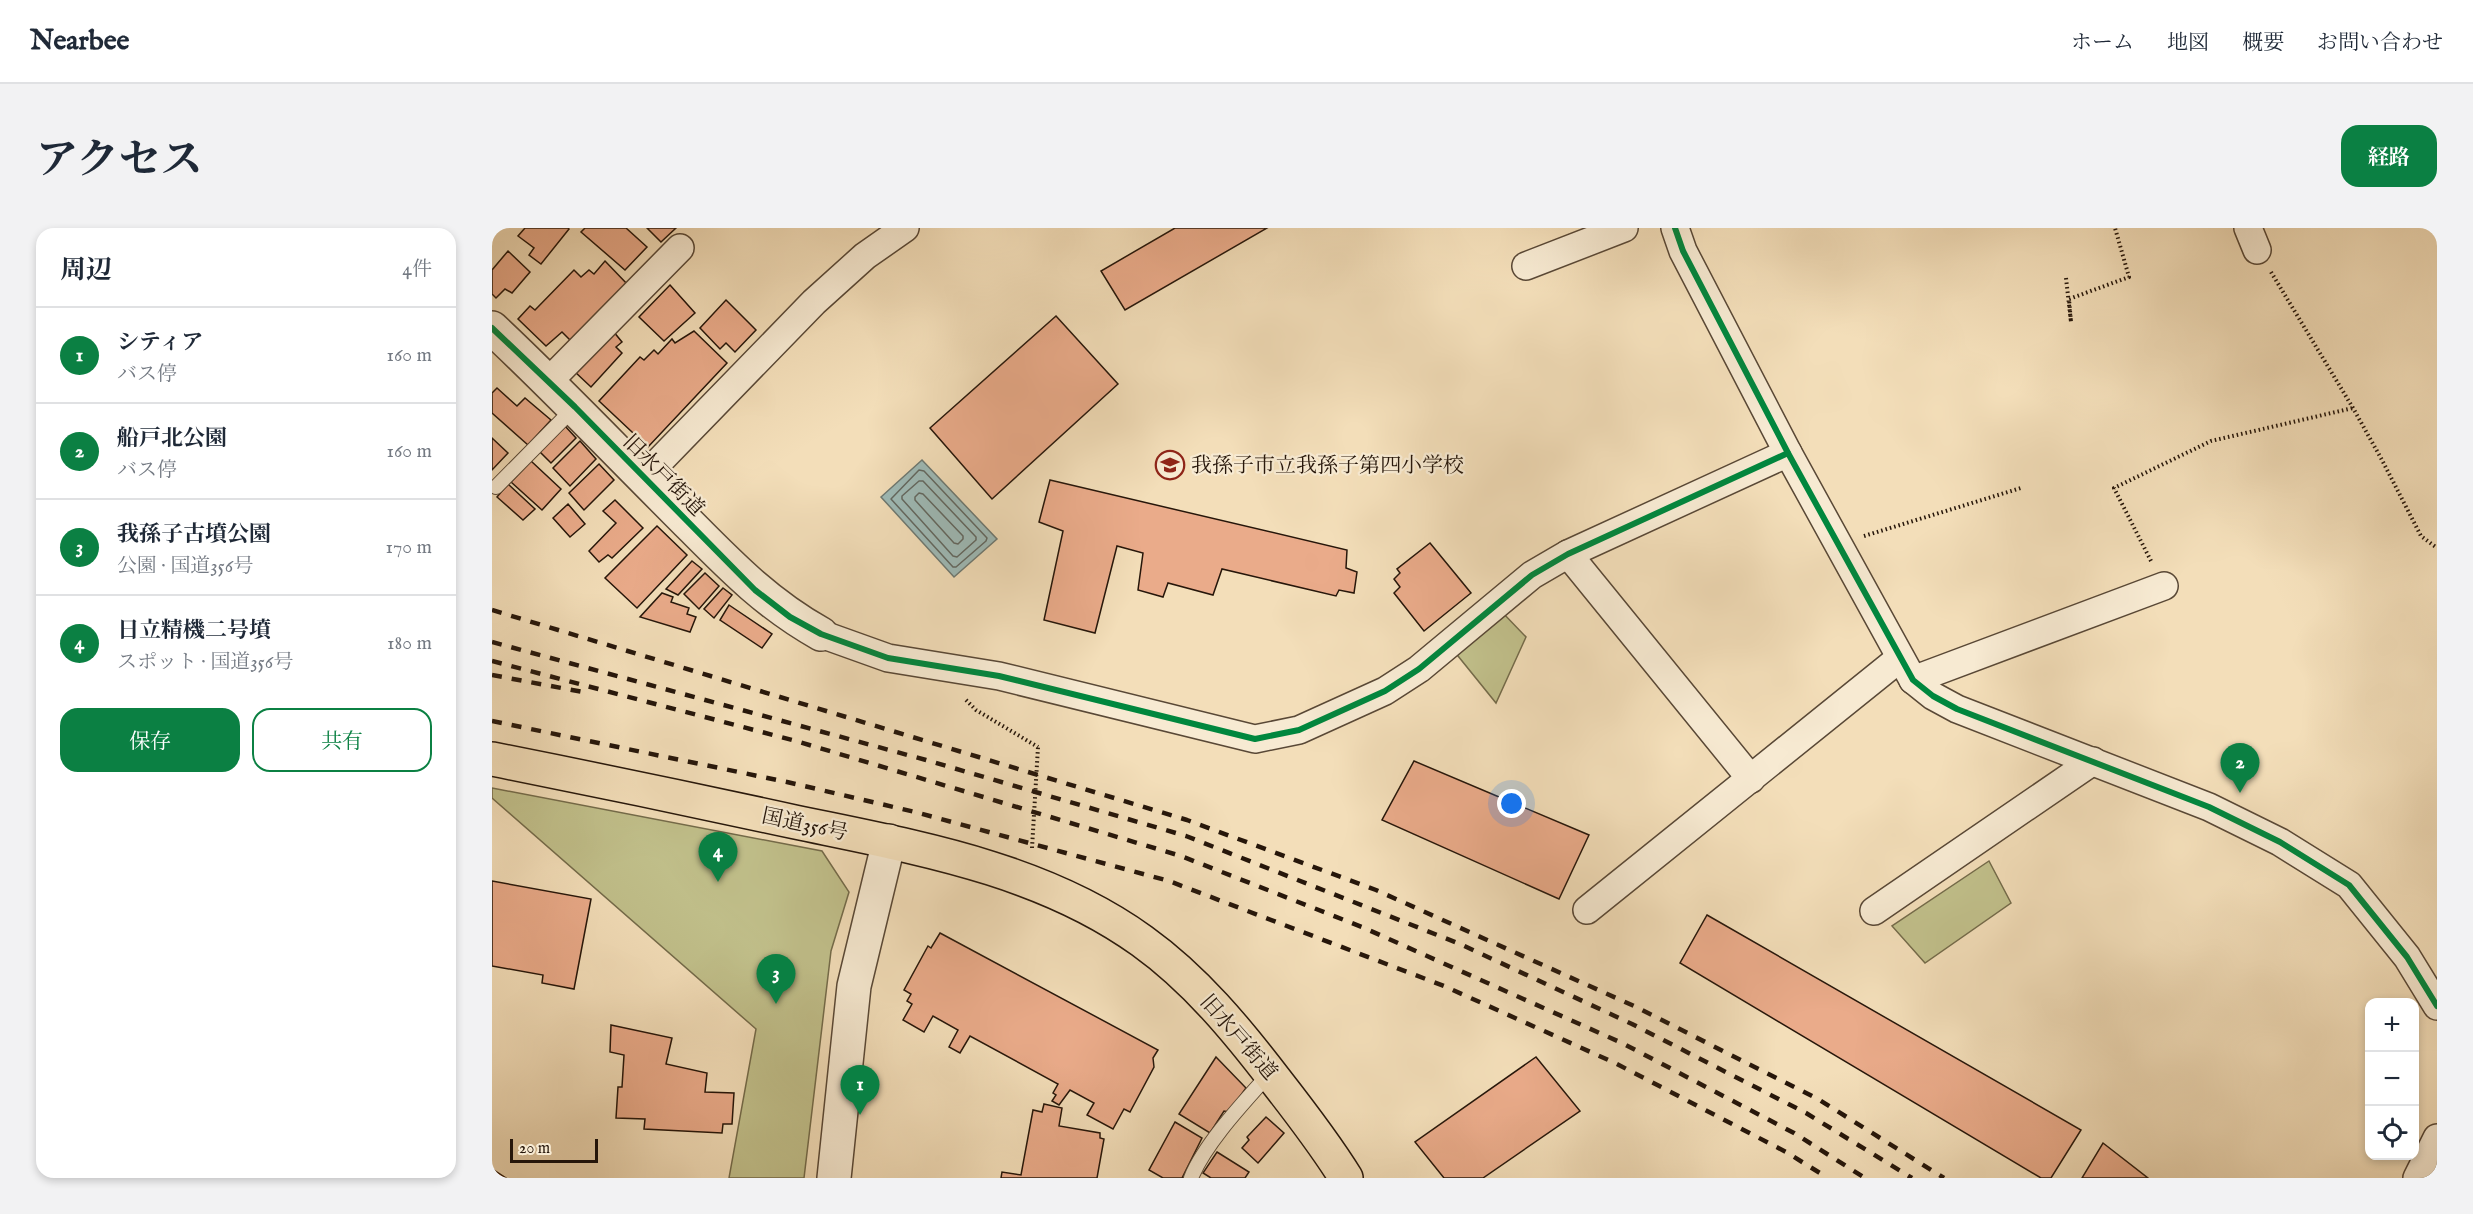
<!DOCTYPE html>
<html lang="ja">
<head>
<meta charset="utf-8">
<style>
  body { margin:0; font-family:"IM FELL English","Noto Serif JP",serif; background:#f2f2f3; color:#1f2937 }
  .controls { position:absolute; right:18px; bottom:18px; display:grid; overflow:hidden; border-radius:12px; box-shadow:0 3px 9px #0003 }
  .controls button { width:54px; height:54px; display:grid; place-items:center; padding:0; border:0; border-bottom:2px solid #e0e1e3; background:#fff; color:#1f2937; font:30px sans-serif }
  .scale { position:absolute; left:18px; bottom:15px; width:88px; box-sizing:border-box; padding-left:6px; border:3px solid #26160a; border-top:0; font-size:16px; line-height:21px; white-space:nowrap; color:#26160a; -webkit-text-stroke:4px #f7ead2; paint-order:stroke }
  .you { position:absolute; left:1020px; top:576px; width:21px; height:21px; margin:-15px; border:4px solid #fff; border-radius:50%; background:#1a73e8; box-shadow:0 0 0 9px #1a73e833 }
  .badge { display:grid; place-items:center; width:39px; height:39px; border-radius:50%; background:#0b8043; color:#fff; font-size:20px; font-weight:700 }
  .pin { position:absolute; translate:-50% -50px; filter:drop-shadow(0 2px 3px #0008) }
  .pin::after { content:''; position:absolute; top:32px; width:21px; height:18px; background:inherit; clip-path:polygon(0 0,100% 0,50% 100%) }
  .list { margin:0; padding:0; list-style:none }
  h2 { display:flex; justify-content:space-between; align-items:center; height:78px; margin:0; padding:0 24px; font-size:26px }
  h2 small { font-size:20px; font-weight:400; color:#747a83 }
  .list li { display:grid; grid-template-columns:39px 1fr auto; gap:18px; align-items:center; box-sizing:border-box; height:96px; padding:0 24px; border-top:2px solid #e0e1e3 }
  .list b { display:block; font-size:22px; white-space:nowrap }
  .list p { margin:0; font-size:20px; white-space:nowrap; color:#747a83 }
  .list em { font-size:20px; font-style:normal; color:#747a83 }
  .actions { display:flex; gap:12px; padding:18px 24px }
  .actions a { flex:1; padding:14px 0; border:2px solid #0b8043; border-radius:18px; text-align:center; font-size:21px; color:#0b8043 }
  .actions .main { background:#0b8043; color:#fff }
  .icon { flex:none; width:33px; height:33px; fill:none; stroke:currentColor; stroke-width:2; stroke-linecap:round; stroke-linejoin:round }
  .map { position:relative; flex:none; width:1945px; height:950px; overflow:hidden; border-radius:18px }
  header { display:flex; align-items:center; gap:36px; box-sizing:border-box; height:84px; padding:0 30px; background:#fff; border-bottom:2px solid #e0e1e3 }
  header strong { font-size:28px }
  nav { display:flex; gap:33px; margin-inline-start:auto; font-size:21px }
  .intro { display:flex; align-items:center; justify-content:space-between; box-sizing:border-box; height:144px; padding:0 36px }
  h1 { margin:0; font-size:42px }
  .button { padding:15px 27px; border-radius:18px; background:#0b8043; color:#fff; font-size:21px; font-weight:700 }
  main { display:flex; gap:36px; padding:0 36px }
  aside { flex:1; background:#fff; border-radius:18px; box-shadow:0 3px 9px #0003 }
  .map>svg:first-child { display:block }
</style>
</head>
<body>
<header>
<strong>Nearbee</strong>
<nav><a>ホーム</a><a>地図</a><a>概要</a><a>お問い合わせ</a></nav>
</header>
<div class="intro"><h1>アクセス</h1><a class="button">経路</a></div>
<main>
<aside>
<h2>周辺<small>4件</small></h2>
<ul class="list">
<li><span class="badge">1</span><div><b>シティア</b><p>バス停</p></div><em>160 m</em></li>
<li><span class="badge">2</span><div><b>船戸北公園</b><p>バス停</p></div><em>160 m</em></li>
<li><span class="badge">3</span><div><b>我孫子古墳公園</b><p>公園 · 国道356号</p></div><em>170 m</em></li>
<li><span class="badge">4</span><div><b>日立精機二号墳</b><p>スポット · 国道356号</p></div><em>180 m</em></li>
</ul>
<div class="actions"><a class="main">保存</a><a>共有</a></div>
</aside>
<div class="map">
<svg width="1945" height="950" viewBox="0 0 1945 950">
  <rect width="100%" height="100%" fill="#f3deb9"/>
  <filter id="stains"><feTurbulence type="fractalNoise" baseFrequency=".00333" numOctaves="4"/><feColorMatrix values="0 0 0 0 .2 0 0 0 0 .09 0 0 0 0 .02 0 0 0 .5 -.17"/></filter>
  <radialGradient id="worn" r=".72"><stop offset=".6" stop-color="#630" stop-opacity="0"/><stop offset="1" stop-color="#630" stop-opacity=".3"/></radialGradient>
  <g fill="#c1c08b" stroke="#746b4a" stroke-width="1.5">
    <path d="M1009 383 1034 409 1004 475 962 423Z"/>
    <path d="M0 560 330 623 357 664 339 723 312 950H237L264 801 0 570Z"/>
    <path d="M1497 633 1519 675 1433 735 1400 698Z"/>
  </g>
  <path fill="#9ebbb8" stroke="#6e7972" stroke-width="1.5" d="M430 232 505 311 462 349 389 269Z"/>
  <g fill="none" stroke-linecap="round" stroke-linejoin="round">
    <g stroke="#626861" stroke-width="1.5">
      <path d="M427 242 432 243 495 310 494 313 464 339H461L399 271Z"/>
      <path d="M427 253H431L484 309V312L465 329 461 328 410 271V268Z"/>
      <path d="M427 265 431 266 471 308V311L466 316 462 315 423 272V269Z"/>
    </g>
  </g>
  <g fill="#eaab8a" stroke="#26160a" stroke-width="1.5">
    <path d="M33 0H76L77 1 49 36 37 27 42 20 26 8Z"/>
    <path d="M93 0H134L155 19 133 42 89 4Z"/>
    <path d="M155 0H184L169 14Z"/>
    <path d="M683 0H775L633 82 609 43Z"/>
    <path d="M16 23 38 44 20 65 13 61 4 70 0 66V42Z"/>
    <path d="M113 33 137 58 80 114 70 104 54 118 26 91 38 78 43 82 82 42 89 49 97 42 102 46Z"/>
    <path d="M178 57 203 85 172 113 147 89Z"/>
    <path d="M234 72 264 102 243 124 234 115 228 121 208 100Z"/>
    <path d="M564 88 626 156 500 271 438 200Z"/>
    <path d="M121 103 130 114 124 119 130 125 99 159 82 143Z"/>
    <path d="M202 103 235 135 156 219 107 173 148 129 152 132 162 122 166 126 180 111 183 115Z"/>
    <path d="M5 160 25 178 33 170 59 192 36 217 0 185V165Z"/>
    <path d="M73 198 84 210 59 235 47 223Z"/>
    <path d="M0 210 16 225 0 242Z"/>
    <path d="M88 213 104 231 78 258 61 240Z"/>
    <path d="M39 233 69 261 50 282 19 254Z"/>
    <path d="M107 236 122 252 92 282 77 265Z"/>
    <path d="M558 252 855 322 854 340 865 344 862 365 847 362 844 368 730 341 721 367 676 355 671 369 646 362 651 325 625 318 603 405 552 392 571 303 547 294Z"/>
    <path d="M16 256 43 281 31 292 5 269Z"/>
    <path d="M123 272 151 300 120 330 116 327 107 334 97 323 124 295 111 283Z"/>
    <path d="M76 276 93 296 78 309 61 290Z"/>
    <path d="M165 298 195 327 145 380 113 350Z"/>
    <path d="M938 315 979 365 932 403 902 365 908 359 902 351 908 345 905 341Z"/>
    <path d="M200 333 210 341 186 367 174 361Z"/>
    <path d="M213 345 227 358 207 381 192 366Z"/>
    <path d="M231 360 240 367 222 390 212 381Z"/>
    <path d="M170 365 181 369 179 374 197 380 195 386 204 389 198 404 148 389Z"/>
    <path d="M237 377 280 406 270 420 228 392Z"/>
    <path d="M922 533 1097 607 1067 671 890 592Z"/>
    <path d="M0 653 99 671 82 761 50 755 51 747 0 738Z"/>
    <path d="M1215 687 1589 902 1559 950H1549L1188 735Z"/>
    <path d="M448 705 666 822 661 830 662 839 638 884 632 881 621 901 595 887 602 875 578 862 567 877 560 873 564 867 561 865 566 856 478 808 468 825 457 819 466 802 441 788 432 804 411 792 420 776 415 773 419 766 412 762 436 718 439 720Z"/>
    <path d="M119 797 180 810 174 836 215 845 213 864 242 865 240 896H231L230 905 152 901 153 891 124 890 126 859H130L132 827 118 824Z"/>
    <path d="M724 829 754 860 737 884 732 883 718 905 687 886Z"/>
    <path d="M1044 829 1088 883 991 950H952L923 914Z"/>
    <path d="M552 876 570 880 567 898 608 905V910L612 911 605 950H509L510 944 529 947 541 882 550 884Z"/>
    <path d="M774 889 792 905 766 935 750 920 757 912 755 909Z"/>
    <path d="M683 894 710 910 690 950H671L657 942Z"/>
    <path d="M1611 915 1656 950H1590Z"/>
    <path d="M725 924 757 944 753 950H719L711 945Z"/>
    <path d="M0 941 14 950H0Z"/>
  </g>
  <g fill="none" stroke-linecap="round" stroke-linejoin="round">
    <g stroke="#594836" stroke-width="16">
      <g id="service">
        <path d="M4 259 83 179"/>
        <path d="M699 950C713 915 753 873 778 845"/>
      </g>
    </g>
    <g stroke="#594836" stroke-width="30">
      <g id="minor">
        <path d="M1183 0 1191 23 1296 225 1421 452 1441 468 1465 481 1717 579 1788 614 1857 657 1915 729 1945 778"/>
        <path d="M1756 0 1765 22"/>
        <path d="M1034 38 1132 0"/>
        <path d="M57 153 188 20"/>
        <path d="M151 250 322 74 373 28 413 0"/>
        <path d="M1076 326 1259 551"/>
        <path d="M329 406 396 430 507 448 763 511 807 502 893 463 927 441 1040 347 1076 326 1296 225"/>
        <path d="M1421 452 1672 358"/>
        <path d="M1095 682 1408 430"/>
        <path d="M1382 683 1601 533"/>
        <path d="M1925 950 1945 910"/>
      </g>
    </g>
    <g stroke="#594836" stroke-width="36">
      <g id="tertiary">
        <path d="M0 100C63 159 123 222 184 283 232 331 270 373 329 406"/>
        <path d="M342 950 362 758 397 613"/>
      </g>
    </g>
    <g stroke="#26160a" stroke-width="36">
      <path id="trunk" d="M0 531C101 551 202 572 303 594 422 619 549 640 650 713 703 751 745 802 784 853 809 885 833 916 854 950"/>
    </g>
    <g stroke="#26160a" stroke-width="4" stroke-dasharray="1.5 3" stroke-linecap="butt">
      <path d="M1779 44 1861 180 1890 232 1929 308 1945 320"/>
      <path d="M1574 50 1579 94 1577 71 1637 49 1623 0"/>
      <path d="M1372 308 1529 260"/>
      <path d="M1659 333 1622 260 1719 213 1861 180"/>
      <path d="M474 472 484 482 546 519"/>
    </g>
    <use href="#service" stroke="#f7ead2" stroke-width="14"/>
    <use href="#minor" stroke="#f7ead2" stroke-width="27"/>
    <use href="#tertiary" stroke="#f7ead2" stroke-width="33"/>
    <use href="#trunk" stroke="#f3deb9" stroke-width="33"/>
    <g stroke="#26160a" stroke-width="4.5" stroke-dasharray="10 10" stroke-linecap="butt">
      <path d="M0 382 695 592 884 662 1142 778 1326 871 1452 950"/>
      <path d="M0 414 434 532 694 608 968 716 1140 796 1314 885 1420 950"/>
      <path d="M0 433 304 513 689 628 870 699 1130 815 1302 905 1373 950"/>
      <path d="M0 447 91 464"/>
      <path d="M0 493 295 554 423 584 677 653 952 758 1123 835 1294 924 1336 950"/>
    </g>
    <path stroke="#26160a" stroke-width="4" stroke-dasharray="1.5 3" stroke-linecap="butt" d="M540 620 546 519"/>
    <g stroke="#f7ead2" stroke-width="10">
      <g id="cycleway">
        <path d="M1183 0 1191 23 1296 225 1421 452 1441 468 1465 481 1717 579 1788 614 1857 657 1915 729 1945 778"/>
        <path d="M0 100 83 179 263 362 298 389 329 406 396 430 507 448 763 511 807 502 893 463 927 441 1040 347 1076 326 1296 225"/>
      </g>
    </g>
    <use href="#cycleway" stroke="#00873e" stroke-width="6"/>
  </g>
  <defs>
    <g id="school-ring" transform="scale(1.5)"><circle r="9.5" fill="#f7ead2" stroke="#8f2418" stroke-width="1.5"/><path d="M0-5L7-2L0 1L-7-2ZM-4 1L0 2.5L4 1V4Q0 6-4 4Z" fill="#8f2418"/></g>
  </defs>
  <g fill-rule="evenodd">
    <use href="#school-ring" x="678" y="237"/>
  </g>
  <g text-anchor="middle" stroke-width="4.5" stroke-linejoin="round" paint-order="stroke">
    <g font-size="21" fill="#26160a" stroke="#f7ead2" text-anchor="start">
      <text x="699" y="244">我孫子市立我孫子第四小学校</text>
    </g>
    <g font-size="21" fill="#26160a" stroke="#f7ead2">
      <text transform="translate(172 247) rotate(45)" y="7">旧水戸街道</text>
      <text transform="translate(313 596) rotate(12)" y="7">国道356号</text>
      <text transform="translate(747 809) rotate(49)" y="7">旧水戸街道</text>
    </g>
  </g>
  <rect width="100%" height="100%" filter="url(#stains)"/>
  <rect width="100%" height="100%" fill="url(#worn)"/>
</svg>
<div class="controls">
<button>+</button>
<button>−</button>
<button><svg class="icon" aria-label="locate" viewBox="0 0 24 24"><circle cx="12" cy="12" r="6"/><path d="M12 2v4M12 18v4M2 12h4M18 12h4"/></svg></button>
</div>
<div class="scale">20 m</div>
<div class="you"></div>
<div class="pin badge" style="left:368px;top:887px">1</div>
<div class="pin badge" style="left:1748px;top:565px">2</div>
<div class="pin badge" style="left:284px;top:776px">3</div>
<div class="pin badge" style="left:226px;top:654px">4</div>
</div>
</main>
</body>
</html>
